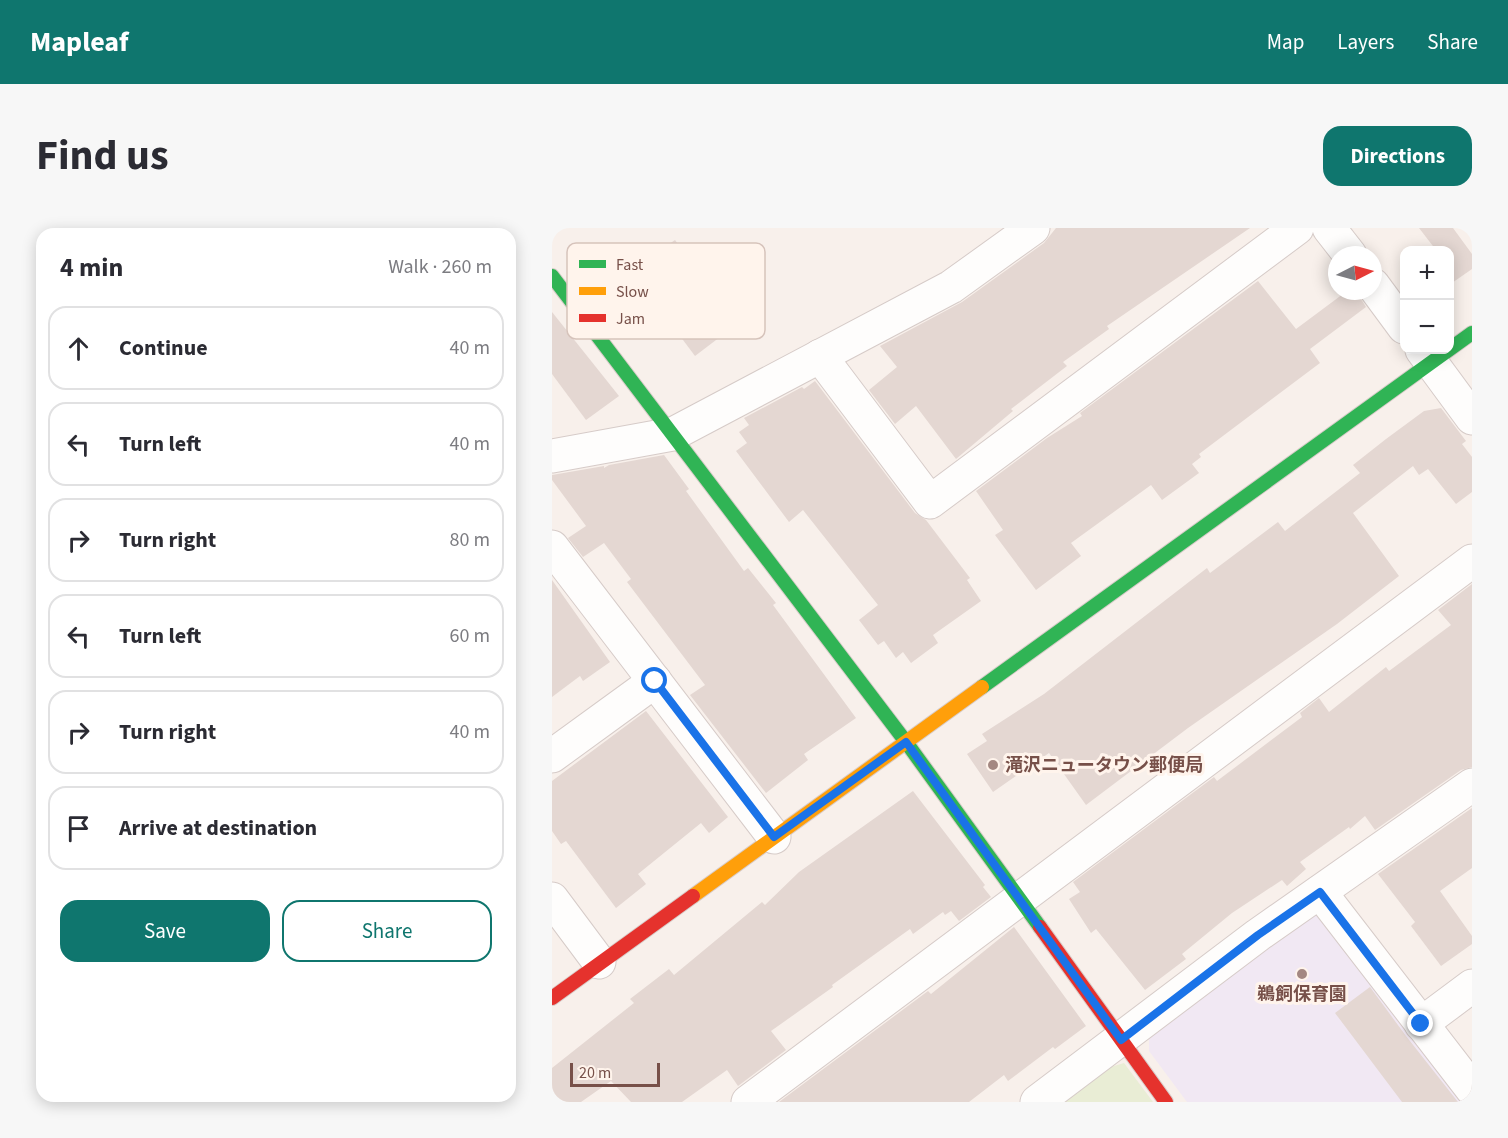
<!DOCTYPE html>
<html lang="en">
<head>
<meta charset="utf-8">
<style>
  body { margin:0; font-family:"Source Sans 3","Noto Sans JP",sans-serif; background:#f7f7f7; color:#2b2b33 }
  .controls { position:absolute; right:18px; top:18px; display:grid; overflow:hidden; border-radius:12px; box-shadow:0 3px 15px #0003 }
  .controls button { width:54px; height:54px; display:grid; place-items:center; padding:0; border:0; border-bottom:2px solid #e1e1e2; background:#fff; color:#2b2b33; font:30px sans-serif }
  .compass { position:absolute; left:776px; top:18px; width:54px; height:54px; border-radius:50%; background:#fff; box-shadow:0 3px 15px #0003; rotate:84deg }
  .scale { position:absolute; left:18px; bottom:15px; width:90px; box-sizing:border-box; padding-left:6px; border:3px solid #775049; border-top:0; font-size:16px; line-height:21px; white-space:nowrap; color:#775049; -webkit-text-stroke:4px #fff4ec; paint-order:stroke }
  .stop { position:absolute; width:18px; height:18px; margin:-14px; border:4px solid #1a73e8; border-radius:50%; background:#fff }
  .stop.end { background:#1a73e8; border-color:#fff; box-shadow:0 2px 6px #0008 }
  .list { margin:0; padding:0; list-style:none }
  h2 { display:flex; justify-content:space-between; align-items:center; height:78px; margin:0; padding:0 24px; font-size:26px }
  h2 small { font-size:20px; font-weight:400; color:#7c7c81 }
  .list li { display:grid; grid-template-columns:39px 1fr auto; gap:18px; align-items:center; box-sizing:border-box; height:84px; margin:0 12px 12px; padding:0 12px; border:2px solid #e1e1e2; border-radius:18px }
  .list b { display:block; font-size:22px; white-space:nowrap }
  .list em { font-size:20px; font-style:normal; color:#7c7c81 }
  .actions { display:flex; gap:12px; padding:18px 24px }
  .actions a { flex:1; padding:14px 0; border:2px solid #0f766e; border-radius:18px; text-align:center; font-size:21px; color:#0f766e }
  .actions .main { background:#0f766e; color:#fff }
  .icon { flex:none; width:33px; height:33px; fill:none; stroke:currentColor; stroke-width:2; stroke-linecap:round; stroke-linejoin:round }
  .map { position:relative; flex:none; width:920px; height:874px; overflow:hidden; border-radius:18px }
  header { display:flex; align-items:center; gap:36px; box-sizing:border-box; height:84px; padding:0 30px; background:#0f766e; color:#fff }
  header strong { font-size:28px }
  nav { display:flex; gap:33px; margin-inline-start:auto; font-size:21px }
  .intro { display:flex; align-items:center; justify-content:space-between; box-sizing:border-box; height:144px; padding:0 36px }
  h1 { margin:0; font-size:42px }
  .button { padding:15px 27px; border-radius:18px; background:#0f766e; color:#fff; font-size:21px; font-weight:700 }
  main { display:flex; gap:36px; padding:0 36px }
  aside { flex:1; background:#fff; border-radius:18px; box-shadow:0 3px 15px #0003 }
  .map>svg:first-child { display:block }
</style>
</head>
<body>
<header>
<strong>Mapleaf</strong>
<nav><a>Map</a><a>Layers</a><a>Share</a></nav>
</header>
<div class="intro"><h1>Find us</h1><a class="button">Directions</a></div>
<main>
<aside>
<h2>4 min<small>Walk · 260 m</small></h2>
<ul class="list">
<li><svg class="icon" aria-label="ahead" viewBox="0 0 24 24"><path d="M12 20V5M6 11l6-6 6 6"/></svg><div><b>Continue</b></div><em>40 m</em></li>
<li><svg class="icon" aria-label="left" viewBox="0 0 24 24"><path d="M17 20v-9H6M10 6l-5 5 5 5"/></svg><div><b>Turn left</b></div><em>40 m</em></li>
<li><svg class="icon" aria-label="right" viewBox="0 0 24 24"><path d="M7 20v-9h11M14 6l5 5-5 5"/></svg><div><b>Turn right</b></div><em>80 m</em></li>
<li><svg class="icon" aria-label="left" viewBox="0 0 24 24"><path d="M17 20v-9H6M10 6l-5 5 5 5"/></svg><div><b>Turn left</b></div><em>60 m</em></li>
<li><svg class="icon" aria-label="right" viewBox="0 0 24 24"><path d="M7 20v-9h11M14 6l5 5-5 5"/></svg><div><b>Turn right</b></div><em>40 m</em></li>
<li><svg class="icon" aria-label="arrive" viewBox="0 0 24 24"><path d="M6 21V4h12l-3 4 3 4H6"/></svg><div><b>Arrive at destination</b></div></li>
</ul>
<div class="actions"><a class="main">Save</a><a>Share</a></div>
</aside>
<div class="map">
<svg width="920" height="874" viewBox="0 0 920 874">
  <rect width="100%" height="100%" fill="#f8f0eb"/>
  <path fill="#f1e8f3" d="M763 683 920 874H635L597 823V809Z"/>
  <path fill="#e9edd5" d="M572 835 601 874H502L542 844Z"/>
  <g fill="#e4d7d2">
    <path d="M504 0H698L555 98 557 101 511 134 515 138 459 181 461 183 404 231 364 178 343 196 317 162 345 139 328 118 410 74 492 15Z"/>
    <path d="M867 0H901L920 26V41L897 57V22H884Z"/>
    <path d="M123 12 185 96 143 128 95 64 69 83 52 60Z"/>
    <path d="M706 53 744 101 795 63H804L814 79 758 121 768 135 647 226 649 229 640 236 647 245 610 272 599 257 519 315 529 328 484 362 443 307 451 302 424 263 495 210 530 188 528 185Z"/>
    <path d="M0 84 67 168 34 192 0 146Z"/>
    <path d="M263 153 363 285 374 292 418 350 415 352 429 373 381 407 386 415 359 435 351 424 344 430 332 413 326 417 307 392 326 377 251 282 237 294 184 223 195 215 187 204 197 197 192 190 250 159 252 161Z"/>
    <path d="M889 180 914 213 910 216 920 229V264L904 276 876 241 867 247 861 238 801 285 847 348 785 396 636 500 534 577 497 525 441 564 415 526 435 513 430 506 492 466 655 340 658 345 726 294 733 303 808 245 801 237 834 211 872 183Z"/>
    <path d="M112 227 137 261 134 263 192 343 196 340 224 375 221 377 304 490 252 526 256 532 214 565 138 467 153 457 75 354 79 351 52 315 31 329 16 310 34 298 0 252V247L52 238V240L57 237Z"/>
    <path d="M0 352 58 434 31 453 28 448 0 469Z"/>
    <path d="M920 356V539L909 542 823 602 813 588 798 601 797 599 748 634 754 641 735 658 730 652 680 685 630 726 634 731 593 762 544 701 539 705 517 671 528 664 521 654 662 549 665 553 750 489 748 485 767 470 777 484 834 439 837 443 899 397 886 382Z"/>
    <path d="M94 483 176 589 157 605 149 595 86 646 94 656 64 680 14 613 9 616 0 603V553Z"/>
    <path d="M361 563 433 657 431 659 439 669 407 693 399 683 393 687 391 684 361 706 358 701 280 757 281 759 219 803 234 822 186 858 175 842 130 874H79L59 853 29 874H0V840L82 775 78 771 117 741 122 747 210 674 213 677 247 644Z"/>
    <path d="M920 580V640L888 663 920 708V716L889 738 859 698 863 694 826 646Z"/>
    <path d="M462 699 534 798 503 821 501 819 456 853 452 847 417 874H227L376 763 379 766Z"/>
    <path d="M818 759 854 808 906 874H850L783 785Z"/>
  </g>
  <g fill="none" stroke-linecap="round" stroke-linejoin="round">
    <g stroke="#d6cbc8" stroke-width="35">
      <g id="street">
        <path d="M777 0 798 27"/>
        <path d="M821 57 852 99"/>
        <path d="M870 122 920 190"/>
        <path d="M268 128 378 274 745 0"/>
        <path d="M0 228 121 206 399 59 481 0"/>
        <path d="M0 319 222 609"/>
        <path d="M0 528 103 453"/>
        <path d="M768 664 920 861"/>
        <path d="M0 671 47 734"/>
        <path d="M869 796 920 758"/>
        <path d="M196 874 920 333"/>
        <path d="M485 874 706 707 920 557"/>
      </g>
    </g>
    <g stroke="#d8ccc9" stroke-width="16">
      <g id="fast">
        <path d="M0 48 354 514 488 699"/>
        <path d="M430 459 920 105"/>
      </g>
    </g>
    <g stroke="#d8ccc9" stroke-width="16">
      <path id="slow" d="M141 668 430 459"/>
    </g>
    <g stroke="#d8ccc9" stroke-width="16">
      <g id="jam">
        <path d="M488 699 614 874"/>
        <path d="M0 770 141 668"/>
      </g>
    </g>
    <use href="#street" stroke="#fefdfc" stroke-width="33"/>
    <use href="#fast" stroke="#30b455" stroke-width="14"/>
    <use href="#slow" stroke="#ff9f0a" stroke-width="14"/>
    <use href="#jam" stroke="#e5322d" stroke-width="14"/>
  </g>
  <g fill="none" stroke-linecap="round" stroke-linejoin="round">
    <path stroke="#1a73e8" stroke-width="8" d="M103 453 222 609 354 514 569 812 706 707 768 664 869 796"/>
  </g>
  <g fill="#a48882" stroke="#fff4ec" stroke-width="2">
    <circle cx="441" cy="537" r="6"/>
    <circle cx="750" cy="746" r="6"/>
  </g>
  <g text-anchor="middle" stroke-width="6" stroke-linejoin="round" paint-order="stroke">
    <g font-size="18" font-weight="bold" fill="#775049" stroke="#fff4ec" text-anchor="start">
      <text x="453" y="543">滝沢ニュータウン郵便局</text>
      <text x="750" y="772" text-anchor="middle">鵜飼保育園</text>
    </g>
  </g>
  <rect x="15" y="15" width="198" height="96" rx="9" fill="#fff4ec" stroke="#d6c3bb" stroke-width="1.5"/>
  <rect x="27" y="32" width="27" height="8" fill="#30b455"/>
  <rect x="27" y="59" width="27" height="8" fill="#ff9f0a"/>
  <rect x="27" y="86" width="27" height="8" fill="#e5322d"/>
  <g font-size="16" fill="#775049">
    <text x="64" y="42">Fast</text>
    <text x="64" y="69">Slow</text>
    <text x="64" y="96">Jam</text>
  </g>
</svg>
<div class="controls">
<button>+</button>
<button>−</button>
</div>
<svg class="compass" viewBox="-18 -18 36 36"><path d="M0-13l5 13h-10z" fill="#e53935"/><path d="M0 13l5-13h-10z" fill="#7c7c81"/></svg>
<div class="scale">20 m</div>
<div class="stop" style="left:103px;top:453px"></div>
<div class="stop end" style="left:869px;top:796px"></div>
</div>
</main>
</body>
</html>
